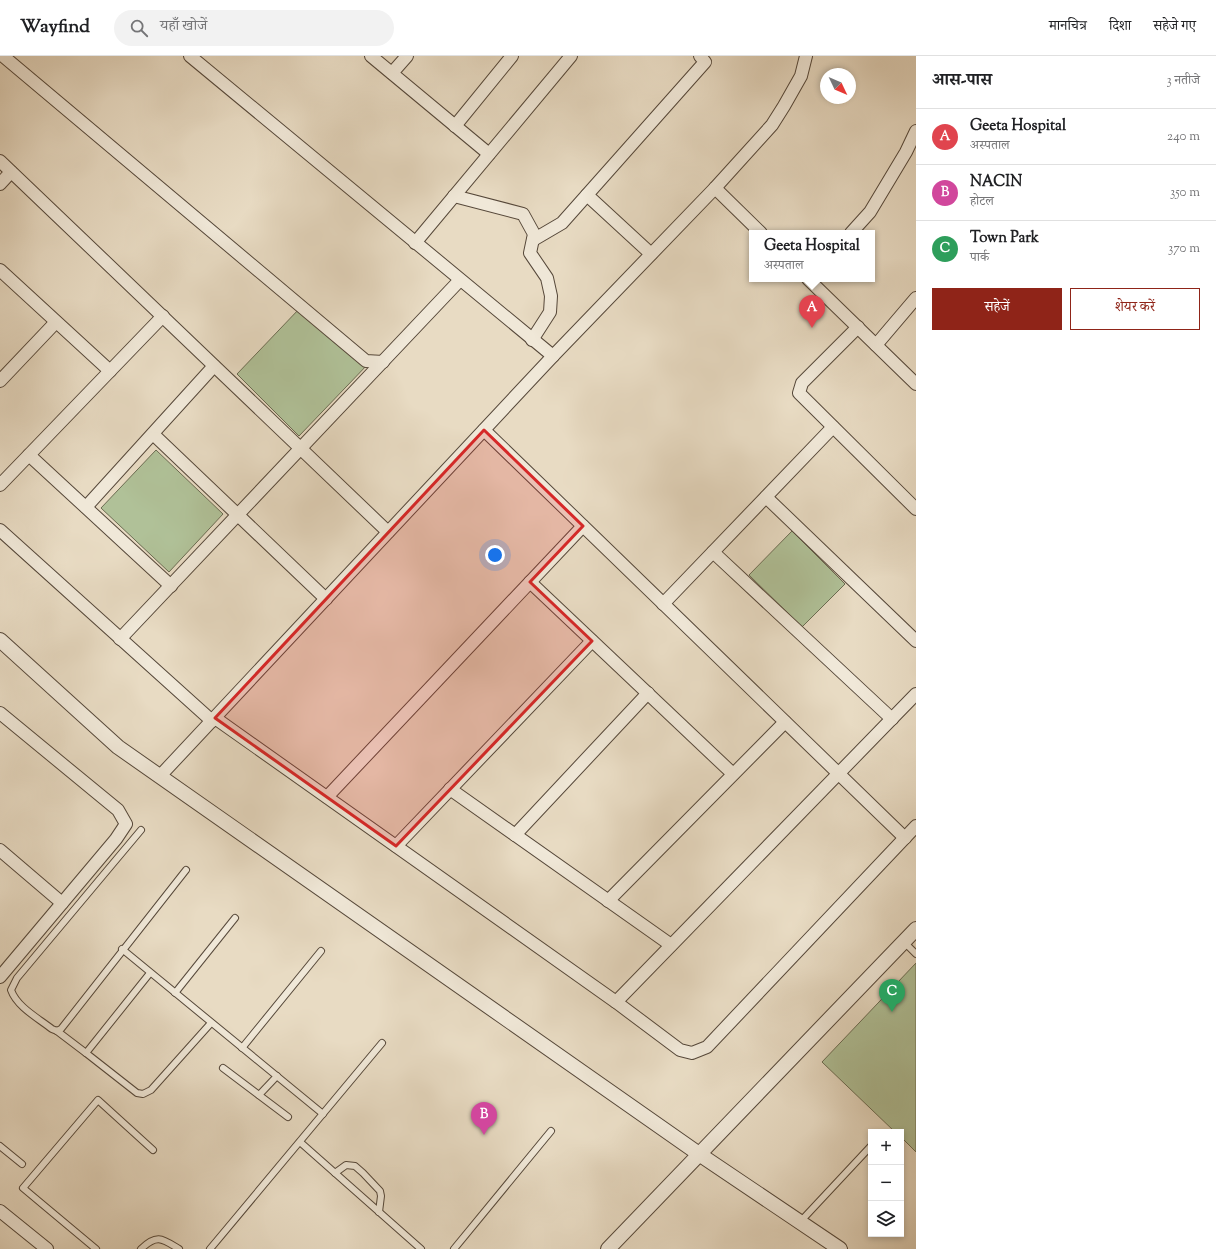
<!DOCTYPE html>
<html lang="hi">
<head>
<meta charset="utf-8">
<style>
  body { margin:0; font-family:"Sorts Mill Goudy","Noto Serif Devanagari",serif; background:#f2f2f2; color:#202124 }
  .controls { position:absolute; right:12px; bottom:12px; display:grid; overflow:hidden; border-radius:0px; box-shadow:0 2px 6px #0003 }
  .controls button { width:36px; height:36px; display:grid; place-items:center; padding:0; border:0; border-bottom:1px solid #e0e0e0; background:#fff; color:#202124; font:20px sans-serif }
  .compass { position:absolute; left:820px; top:12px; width:36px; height:36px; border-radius:50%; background:#fff; box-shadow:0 2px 6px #0003; rotate:134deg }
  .you { position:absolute; left:495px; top:499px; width:14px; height:14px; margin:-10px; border:3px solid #fff; border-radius:50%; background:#1a73e8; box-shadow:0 0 0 6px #1a73e833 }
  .badge { display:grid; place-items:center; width:26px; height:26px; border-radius:50%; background:#8f2418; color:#fff; font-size:13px; font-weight:700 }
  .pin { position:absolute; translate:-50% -33px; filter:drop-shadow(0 1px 2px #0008) }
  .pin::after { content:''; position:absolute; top:21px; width:14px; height:12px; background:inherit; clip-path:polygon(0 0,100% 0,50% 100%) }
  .popup { position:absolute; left:749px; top:174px; width:126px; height:52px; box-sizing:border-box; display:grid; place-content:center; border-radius:0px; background:#fff; filter:drop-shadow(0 1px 3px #0005); font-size:13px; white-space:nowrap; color:#757577 }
  .popup b { font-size:15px; color:#202124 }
  .popup::after { content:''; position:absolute; left:50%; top:100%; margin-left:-8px; border:8px solid transparent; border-top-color:#fff }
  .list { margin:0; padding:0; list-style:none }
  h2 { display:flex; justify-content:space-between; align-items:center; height:52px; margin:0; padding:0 16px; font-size:17px }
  h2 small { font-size:13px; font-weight:400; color:#757577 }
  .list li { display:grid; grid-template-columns:26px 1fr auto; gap:12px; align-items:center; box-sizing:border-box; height:56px; padding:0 16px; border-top:1px solid #e0e0e0 }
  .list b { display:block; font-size:15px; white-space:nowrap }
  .list p { margin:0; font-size:13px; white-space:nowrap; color:#757577 }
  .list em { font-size:13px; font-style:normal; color:#757577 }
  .actions { display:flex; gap:8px; padding:12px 16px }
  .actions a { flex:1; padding:9px 0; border:1px solid #8f2418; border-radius:0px; text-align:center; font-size:14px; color:#8f2418 }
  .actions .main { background:#8f2418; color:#fff }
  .icon { flex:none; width:22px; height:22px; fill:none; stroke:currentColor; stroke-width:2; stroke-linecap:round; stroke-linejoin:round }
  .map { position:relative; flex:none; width:916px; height:1193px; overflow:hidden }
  header { display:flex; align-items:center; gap:24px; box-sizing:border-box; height:56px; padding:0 20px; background:#fff; border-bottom:1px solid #e0e0e0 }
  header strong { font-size:19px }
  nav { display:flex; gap:22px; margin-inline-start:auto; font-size:14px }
  .search { width:280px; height:36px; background:#f2f2f2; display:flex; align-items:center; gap:10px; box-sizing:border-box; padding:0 14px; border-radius:22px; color:#757577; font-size:15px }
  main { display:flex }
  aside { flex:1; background:#fff }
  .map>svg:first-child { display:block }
</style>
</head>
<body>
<header>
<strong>Wayfind</strong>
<div class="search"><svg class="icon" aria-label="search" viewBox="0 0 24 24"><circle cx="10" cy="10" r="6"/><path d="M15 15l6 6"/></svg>यहाँ खोजें</div>
<nav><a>मानचित्र</a><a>दिशा</a><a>सहेजे गए</a></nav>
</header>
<main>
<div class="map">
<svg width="916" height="1193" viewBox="0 0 916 1193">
  <rect width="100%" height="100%" fill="#e8dbc3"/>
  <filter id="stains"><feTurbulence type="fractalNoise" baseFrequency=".005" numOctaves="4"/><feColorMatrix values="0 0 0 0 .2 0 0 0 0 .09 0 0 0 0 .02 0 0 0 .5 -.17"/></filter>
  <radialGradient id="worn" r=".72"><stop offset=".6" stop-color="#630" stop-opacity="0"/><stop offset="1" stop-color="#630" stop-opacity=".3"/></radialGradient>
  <g fill="#b0c198" stroke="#6b6c52">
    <path d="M300 252 369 307 299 380 237 318Z"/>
    <path d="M156 394 223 458 169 516 101 452Z"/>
    <path d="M792 475 845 528 802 571 749 519Z"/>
    <path d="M916 907V1096L901 1081V1076H895L822 1006Z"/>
  </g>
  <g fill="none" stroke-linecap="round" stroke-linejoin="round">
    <g stroke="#56483a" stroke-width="8">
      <g id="service">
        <path d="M141 774 17 922 11 934C17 951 38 962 52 973L57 975 61 973 186 814"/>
        <path d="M904 886 916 898"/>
        <path d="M122 893 323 1058"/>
        <path d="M150 917 86 997 137 1037 143 1038 151 1034 211 967"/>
        <path d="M175 937 235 862"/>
        <path d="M57 975 86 997"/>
        <path d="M242 992 321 895"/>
        <path d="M223 1012 288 1061"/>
        <path d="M259 1039 277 1020"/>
        <path d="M300 1086 421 1193"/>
        <path d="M0 1090 22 1108"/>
        <path d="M335 1117 346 1109 355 1110 363 1117 380 1135 381 1140 379 1156"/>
        <path d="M800 1166 871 1090"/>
        <path d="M96 1193 23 1132 98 1044 153 1094"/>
        <path d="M141 1193C157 1177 163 1183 179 1193"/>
        <path d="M210 1193 382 987"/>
        <path d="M454 1193 551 1075"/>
      </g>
    </g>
    <g stroke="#56483a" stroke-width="14">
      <g id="minor">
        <path d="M3 0 366 305 383 306"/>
        <path d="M190 0 553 300"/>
        <path d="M371 0 489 98"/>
        <path d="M392 17 407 0"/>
        <path d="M455 70 512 0"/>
        <path d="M0 105 388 476"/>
        <path d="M0 128 11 116"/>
        <path d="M715 132 761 177"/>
        <path d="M587 139 651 198"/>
        <path d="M454 140 523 158 534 178 530 197 547 222 551 240 550 256 532 284"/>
        <path d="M851 177 870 156 906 96 916 75"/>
        <path d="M533 184 562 167 705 6 700 0"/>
        <path d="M415 187 571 0"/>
        <path d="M0 214 110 315"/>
        <path d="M808 223 916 328"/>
        <path d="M858 271 802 327 799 337 916 453"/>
        <path d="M876 289 916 242"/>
        <path d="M0 325 56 266"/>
        <path d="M484 374 905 782"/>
        <path d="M153 378 326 543"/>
        <path d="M29 399 171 530"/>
        <path d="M0 429 163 260"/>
        <path d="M766 441 916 585"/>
        <path d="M86 451 214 310"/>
        <path d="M0 474 212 665"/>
        <path d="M713 496 892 663"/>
        <path d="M530 526 733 718"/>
        <path d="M663 548 833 371"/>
        <path d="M120 583 460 224"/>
        <path d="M0 657 118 754 126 768 116 783 0 921"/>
        <path d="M215 662 616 946 680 994 692 997 707 991 916 770"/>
        <path d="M160 720 553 300 715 132 772 69 784 50 801 20 806 0"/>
        <path d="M450 733 671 889"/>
        <path d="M327 741 583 470"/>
        <path d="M515 779 648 637"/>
        <path d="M396 790 592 585"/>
        <path d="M0 794 62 847"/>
        <path d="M608 845 785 666"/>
        <path d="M616 946 916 638"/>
        <path d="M0 1155 47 1193"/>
      </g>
    </g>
    <g stroke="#56483a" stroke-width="16">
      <g id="tertiary">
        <path d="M0 584 118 691 699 1098 840 1193"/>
        <path d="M608 1193 916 873"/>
      </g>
    </g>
    <use href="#service" stroke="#f0e8d8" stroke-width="6"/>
    <use href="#minor" stroke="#f0e8d8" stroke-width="12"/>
    <use href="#tertiary" stroke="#f0e8d8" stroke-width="14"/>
  </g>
  <path fill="#d62828" fill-opacity="0.2" stroke="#d62828" stroke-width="3" stroke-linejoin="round" d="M484 374 583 470 530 526 592 585 396 790 215 662Z"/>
  <rect width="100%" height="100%" filter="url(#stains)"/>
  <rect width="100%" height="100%" fill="url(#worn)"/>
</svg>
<div class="controls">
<button>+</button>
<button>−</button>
<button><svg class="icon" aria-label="layers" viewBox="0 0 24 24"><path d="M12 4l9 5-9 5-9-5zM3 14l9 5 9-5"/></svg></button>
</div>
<svg class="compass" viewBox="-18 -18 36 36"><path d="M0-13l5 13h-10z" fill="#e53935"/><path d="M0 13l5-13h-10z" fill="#757577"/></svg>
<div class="you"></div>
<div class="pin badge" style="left:812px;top:272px;background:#e0444e">A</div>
<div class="popup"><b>Geeta Hospital</b>अस्पताल</div>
<div class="pin badge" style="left:484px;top:1079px;background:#d1479c">B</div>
<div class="pin badge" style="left:892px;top:956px;background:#2e9e5b">C</div>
</div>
<aside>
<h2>आस-पास<small>3 नतीजे</small></h2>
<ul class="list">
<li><span class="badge" style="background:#e0444e">A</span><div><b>Geeta Hospital</b><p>अस्पताल</p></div><em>240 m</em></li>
<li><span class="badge" style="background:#d1479c">B</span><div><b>NACIN</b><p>होटल</p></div><em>350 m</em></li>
<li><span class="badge" style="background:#2e9e5b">C</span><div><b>Town Park</b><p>पार्क</p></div><em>370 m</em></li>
</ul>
<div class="actions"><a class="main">सहेजें</a><a>शेयर करें</a></div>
</aside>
</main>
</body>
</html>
